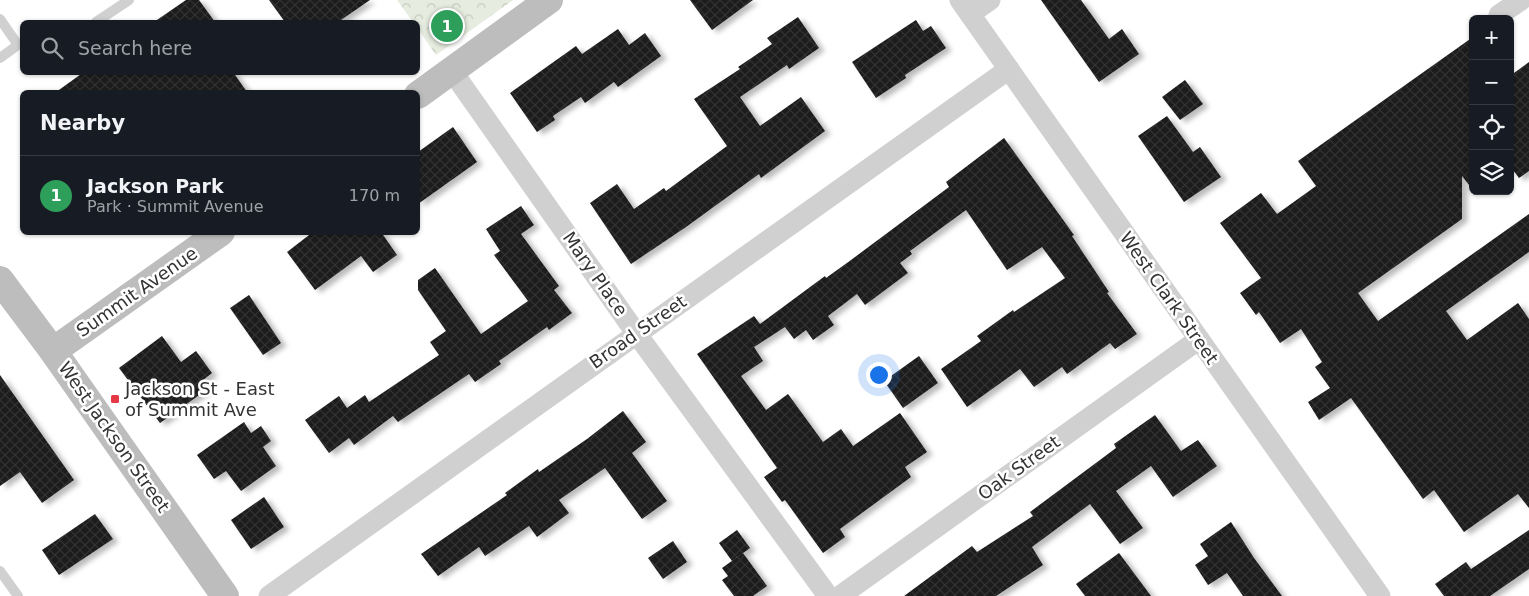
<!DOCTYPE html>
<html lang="en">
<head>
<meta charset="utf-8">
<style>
  body { margin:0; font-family:"DejaVu Sans",sans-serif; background:#242831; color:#f1f3f6 }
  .controls { position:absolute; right:15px; top:15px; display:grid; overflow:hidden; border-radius:8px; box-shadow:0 1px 4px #0004 }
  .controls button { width:45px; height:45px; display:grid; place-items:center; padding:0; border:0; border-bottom:1px solid #363941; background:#171b24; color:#f1f3f6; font:25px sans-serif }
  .you { position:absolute; left:878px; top:374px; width:18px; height:18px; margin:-12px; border:4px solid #fff; border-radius:50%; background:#1a73e8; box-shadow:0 0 0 8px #1a73e833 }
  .badge { display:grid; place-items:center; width:32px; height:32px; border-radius:50%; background:#e63946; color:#fff; font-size:16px; font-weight:700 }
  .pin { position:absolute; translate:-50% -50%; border:2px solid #fff; box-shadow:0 1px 5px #0006 }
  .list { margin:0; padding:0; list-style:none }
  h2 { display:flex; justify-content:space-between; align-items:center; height:65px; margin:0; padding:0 20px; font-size:21px }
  h2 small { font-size:16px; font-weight:400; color:#9ea1a6 }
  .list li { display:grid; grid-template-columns:32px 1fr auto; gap:15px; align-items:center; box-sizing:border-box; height:80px; padding:0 20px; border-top:1px solid #363941 }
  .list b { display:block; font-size:19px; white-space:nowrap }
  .list p { margin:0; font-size:16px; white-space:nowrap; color:#9ea1a6 }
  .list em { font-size:16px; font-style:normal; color:#9ea1a6 }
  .icon { flex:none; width:28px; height:28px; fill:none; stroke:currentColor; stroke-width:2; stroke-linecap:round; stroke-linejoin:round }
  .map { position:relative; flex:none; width:1529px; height:596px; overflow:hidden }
  .search { position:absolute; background:#171b24; box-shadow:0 1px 4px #0004; left:20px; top:20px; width:400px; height:55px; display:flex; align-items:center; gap:12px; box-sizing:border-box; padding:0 18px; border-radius:8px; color:#9ea1a6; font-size:19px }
  .panel { position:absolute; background:#171b24; box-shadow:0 1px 4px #0004; left:20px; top:90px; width:400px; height:145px; border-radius:8px }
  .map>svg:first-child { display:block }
</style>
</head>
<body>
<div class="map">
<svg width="1529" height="596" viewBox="0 0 1529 596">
  <defs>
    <pattern id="forest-crowns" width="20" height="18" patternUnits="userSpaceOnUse" patternTransform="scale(1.25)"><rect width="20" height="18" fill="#e6ecdf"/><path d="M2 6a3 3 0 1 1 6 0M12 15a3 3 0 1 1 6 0" fill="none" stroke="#c6cbc0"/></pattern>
    <pattern id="building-cross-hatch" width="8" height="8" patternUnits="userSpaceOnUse" patternTransform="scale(1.25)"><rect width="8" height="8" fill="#1a1a1a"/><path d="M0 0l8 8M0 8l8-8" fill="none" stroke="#333"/></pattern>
    <filter id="shadow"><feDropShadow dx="5.5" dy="3" stdDeviation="2.5" flood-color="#0004"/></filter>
  </defs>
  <rect width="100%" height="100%" fill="#fff"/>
  <path fill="url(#forest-crowns)" d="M397 0H513L436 55 418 29V22H413Z"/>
  <g fill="url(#building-cross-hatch)" filter="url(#shadow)">
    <path d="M186 0H199L215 22H154Z"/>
    <path d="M269 0H370L338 22H285Z"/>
    <path d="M690 0H753L712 30Z"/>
    <path d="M1041 0H1081L1109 39 1122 29 1139 54 1099 82Z"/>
    <path d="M798 17 819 48 789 69 787 65 740 97 760 126 801 97 825 131 761 178 759 174 686 227 631 264 590 203 617 184 634 209 664 188 666 191 727 146 694 99 740 69 738 67 772 44 767 38Z"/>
    <path d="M916 20 923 31 931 26 946 48 905 75 906 78 876 98 852 62Z"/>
    <path d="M618 29 629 45 645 33 661 56 618 87 614 82 585 103 581 97 553 116 555 120 537 132 510 93 576 46 582 54Z"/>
    <path d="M1473 37V190L1462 176V219L1358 293 1378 321 1529 214V252L1446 311 1467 340 1518 303 1529 319V508L1518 494 1464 532 1434 490 1423 499 1351 398 1319 420 1308 402 1330 388 1315 367 1322 362 1301 329 1280 343 1259 312 1256 315 1240 293 1261 278 1220 223 1261 193 1277 214 1316 186 1298 161Z"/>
    <path d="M1529 62V171L1519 178 1510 166V76Z"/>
    <path d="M84 72H233L247 92H56Z"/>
    <path d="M1185 80 1203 104 1180 120 1162 97Z"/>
    <path d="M1167 116 1193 152 1200 147 1221 177 1184 202 1138 136Z"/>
    <path d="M453 127 477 162 418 204V152Z"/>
    <path d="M1004 138 1074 235 1072 236 1109 292 1107 293 1137 334 1115 349 1110 343 1067 374 1062 367 1034 387 1020 369 967 407 941 369 981 341 977 336 1013 310 1014 312 1065 278 1042 247 1007 270 966 210 910 251 912 254 900 263 908 273 865 305 857 294 828 316 834 325 813 340 806 330 794 339 785 327 754 347 763 361 741 376 766 410 788 394 823 442 841 429 853 446 900 413 927 452 905 467 911 477 840 529 845 537 823 553 785 500 782 502 764 477 777 468 697 354 754 316 760 324 825 276 826 278 851 260 949 187 946 182Z"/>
    <path d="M521 206 534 225 521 234 559 286 554 290 572 313 549 330 547 327 499 361 501 364 475 382 469 374 398 422 393 416 354 445 349 438 329 453 305 420 339 396 347 408 365 395 369 402 439 355 430 342 446 331 418 290V280L435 268 481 334 528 301 494 255 500 251 486 229Z"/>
    <path d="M313 232H381L397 255 373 272 361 256 315 290 287 252Z"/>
    <path d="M249 295 281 343 263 355 230 308Z"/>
    <path d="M162 336 181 362 196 351 212 373 203 380 209 388 160 423 119 368Z"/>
    <path d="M919 356 938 383 903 408 884 381Z"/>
    <path d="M0 375 74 480 42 503 20 472 0 486Z"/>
    <path d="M623 411 646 442 632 453 667 501 642 519 605 468 559 500 569 513 537 537 529 526 485 556 479 547 438 576 421 554 507 495 505 493 538 469 539 472 587 439Z"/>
    <path d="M1155 415 1181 451 1198 440 1217 466 1173 497 1151 466 1116 491 1143 528 1120 544 1090 504 1032 547 1043 565 996 596H904L972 546 977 552 1033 516 1030 512 1116 448 1114 444Z"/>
    <path d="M244 422 251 433 261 426 271 441 263 447 276 466 241 491 226 471 214 479 197 455Z"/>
    <path d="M264 497 284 527 251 549 231 520Z"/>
    <path d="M95 514 113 539 59 575 42 550Z"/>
    <path d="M1231 522 1254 558 1282 596H1243L1227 573 1208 585 1195 565 1208 556 1200 544Z"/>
    <path d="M737 530 750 548 732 561 719 543Z"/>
    <path d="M1529 530V569L1490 596H1444L1435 584 1466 562 1471 569Z"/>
    <path d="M673 541 687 562 663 579 648 558Z"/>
    <path d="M743 553 767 586 753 596H734L722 580 728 576 722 568Z"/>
    <path d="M1119 553 1151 596H1085L1076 584Z"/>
  </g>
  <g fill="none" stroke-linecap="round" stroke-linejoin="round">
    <g stroke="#d0d0d0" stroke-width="10">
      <path d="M0 19 18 45 0 58"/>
      <path d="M96 22 129 0"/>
      <path d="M0 571 18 596"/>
    </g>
    <g stroke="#d0d0d0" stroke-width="21">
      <path d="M960 0 1380 596"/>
      <path d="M970 14 990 0"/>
      <path d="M1499 15 1521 0"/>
      <path d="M452 71 636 333 828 596"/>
      <path d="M269 596 1009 69"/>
      <path d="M840 596 1198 340"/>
    </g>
    <g stroke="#bdbdbd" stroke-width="28">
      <path d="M418 95 549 0"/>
      <path d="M0 280 53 351 225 596"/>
      <path d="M53 351 221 232"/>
    </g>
  </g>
  <rect fill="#e63946" stroke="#fff" stroke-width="2" x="110" y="394" width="10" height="10" rx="2.5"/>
  <g text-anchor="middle" stroke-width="5" stroke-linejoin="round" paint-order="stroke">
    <g font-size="18" fill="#333" stroke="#fff">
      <text transform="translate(595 274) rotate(55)" y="6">Mary Place</text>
      <text transform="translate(137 292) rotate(-35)" y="6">Summit Avenue</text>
      <text transform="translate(1169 298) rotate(55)" y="6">West Clark Street</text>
      <text transform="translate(638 332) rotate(-35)" y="6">Broad Street</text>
      <text transform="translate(114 437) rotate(55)" y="6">West Jackson Street</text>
      <text transform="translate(1019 468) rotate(-36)" y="6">Oak Street</text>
    </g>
    <g font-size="18" fill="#333" stroke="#fff" text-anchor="start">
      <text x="125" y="395">Jackson St - East<tspan x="125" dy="21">of Summit Ave</tspan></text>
    </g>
  </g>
</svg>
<div class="controls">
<button>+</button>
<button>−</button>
<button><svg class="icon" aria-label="locate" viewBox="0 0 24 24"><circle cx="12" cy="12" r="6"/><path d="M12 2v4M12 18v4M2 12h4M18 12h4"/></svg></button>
<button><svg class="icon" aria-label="layers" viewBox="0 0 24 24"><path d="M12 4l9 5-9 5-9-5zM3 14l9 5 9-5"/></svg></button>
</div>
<div class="you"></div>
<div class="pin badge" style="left:447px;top:26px;background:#2e9e5b">1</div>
<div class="search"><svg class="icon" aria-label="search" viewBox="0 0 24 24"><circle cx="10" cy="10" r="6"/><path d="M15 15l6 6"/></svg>Search here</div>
<section class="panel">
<h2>Nearby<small></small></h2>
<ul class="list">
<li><span class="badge" style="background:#2e9e5b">1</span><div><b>Jackson Park</b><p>Park · Summit Avenue</p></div><em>170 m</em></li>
</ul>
</section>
</div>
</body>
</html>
